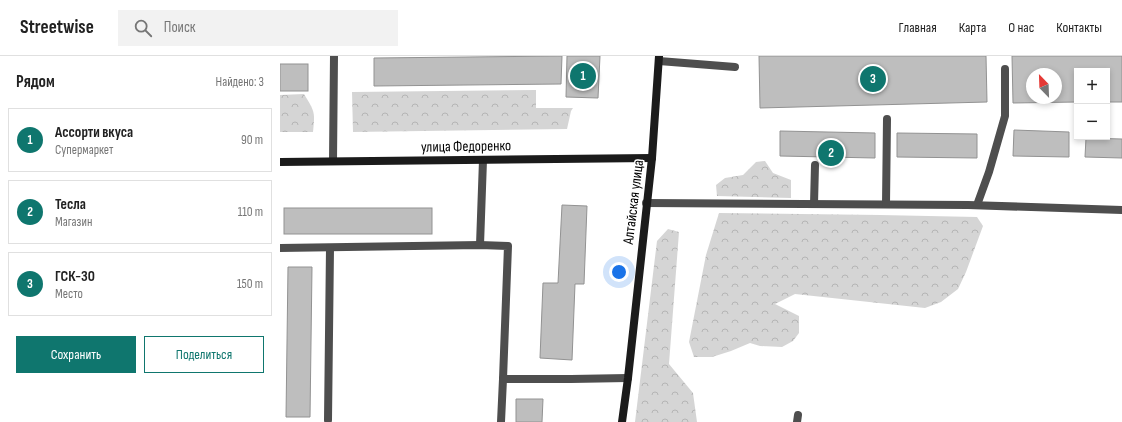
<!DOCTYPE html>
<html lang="ru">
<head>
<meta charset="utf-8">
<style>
  body { margin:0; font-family:"Sofia Sans Condensed",sans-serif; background:#f2f2f2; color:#222 }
  .controls { position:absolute; right:12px; top:12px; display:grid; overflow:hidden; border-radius:0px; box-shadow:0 2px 6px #0003 }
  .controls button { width:36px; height:36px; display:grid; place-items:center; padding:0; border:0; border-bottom:1px solid #e0e0e0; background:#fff; color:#222; font:20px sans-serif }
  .compass { position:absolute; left:746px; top:12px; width:36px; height:36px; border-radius:50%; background:#fff; box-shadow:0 2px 6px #0003; rotate:337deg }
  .you { position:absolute; left:339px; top:216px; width:14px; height:14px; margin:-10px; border:3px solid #fff; border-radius:50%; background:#1a73e8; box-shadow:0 0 0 6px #1a73e833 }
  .badge { display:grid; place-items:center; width:26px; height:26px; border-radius:50%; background:#0f766e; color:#fff; font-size:13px; font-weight:700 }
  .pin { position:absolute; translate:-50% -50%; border:2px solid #fff; box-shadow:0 1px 4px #0006 }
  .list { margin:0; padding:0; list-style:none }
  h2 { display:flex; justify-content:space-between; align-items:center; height:52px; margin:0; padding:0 16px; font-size:17px }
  h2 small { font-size:13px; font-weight:400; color:#767676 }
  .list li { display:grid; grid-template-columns:26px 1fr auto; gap:12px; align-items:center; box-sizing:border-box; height:64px; margin:0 8px 8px; padding:0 8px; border:1px solid #e0e0e0; border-radius:0px }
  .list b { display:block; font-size:15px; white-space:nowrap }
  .list p { margin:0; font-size:13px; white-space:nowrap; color:#767676 }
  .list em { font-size:13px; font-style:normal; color:#767676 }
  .actions { display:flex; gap:8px; padding:12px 16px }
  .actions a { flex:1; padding:9px 0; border:1px solid #0f766e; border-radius:0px; text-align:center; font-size:14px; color:#0f766e }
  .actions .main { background:#0f766e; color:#fff }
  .icon { flex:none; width:22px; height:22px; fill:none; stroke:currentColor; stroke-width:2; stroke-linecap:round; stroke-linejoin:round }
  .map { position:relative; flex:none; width:842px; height:366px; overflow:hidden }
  header { display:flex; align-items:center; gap:24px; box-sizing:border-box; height:56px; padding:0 20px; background:#fff; border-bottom:1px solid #e0e0e0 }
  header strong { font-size:19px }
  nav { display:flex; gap:22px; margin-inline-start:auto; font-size:14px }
  .search { width:280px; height:36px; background:#f2f2f2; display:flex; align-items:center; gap:10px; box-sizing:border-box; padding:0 14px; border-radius:0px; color:#767676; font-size:15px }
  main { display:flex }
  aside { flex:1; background:#fff }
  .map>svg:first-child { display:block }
</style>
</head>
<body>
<header>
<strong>Streetwise</strong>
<div class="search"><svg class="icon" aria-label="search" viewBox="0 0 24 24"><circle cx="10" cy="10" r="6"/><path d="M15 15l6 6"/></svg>Поиск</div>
<nav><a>Главная</a><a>Карта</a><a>О нас</a><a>Контакты</a></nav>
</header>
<main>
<aside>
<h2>Рядом<small>Найдено: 3</small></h2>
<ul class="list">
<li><span class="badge">1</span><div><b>Ассорти вкуса</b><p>Супермаркет</p></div><em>90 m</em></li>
<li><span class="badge">2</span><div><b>Тесла</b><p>Магазин</p></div><em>110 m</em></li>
<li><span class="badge">3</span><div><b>ГСК-30</b><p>Место</p></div><em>150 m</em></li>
</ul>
<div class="actions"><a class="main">Сохранить</a><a>Поделиться</a></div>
</aside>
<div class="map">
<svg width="842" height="366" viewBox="0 0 842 366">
  <defs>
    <pattern id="forest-crowns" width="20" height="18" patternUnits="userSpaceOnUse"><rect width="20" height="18" fill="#d5d5d5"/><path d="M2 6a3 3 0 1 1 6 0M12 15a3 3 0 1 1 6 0" fill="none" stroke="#b5b5b5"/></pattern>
  </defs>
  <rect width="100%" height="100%" fill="#fff"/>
  <g fill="url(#forest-crowns)">
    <path d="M256 34V52H293L291 55 287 73 73 76 72 36Z"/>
    <path d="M24 38C35 56 35 56 33 76H0V39Z"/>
    <path d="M485 105 493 117 511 124V142L437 140 436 129 445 122 463 119 476 106Z"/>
    <path d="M439 157 600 159 697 161 703 170 686 216 678 233 661 246 645 252 515 238 495 248 519 260V277L513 285 502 291 480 290 470 287 451 295 432 301H414L409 286 426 199Z"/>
    <path d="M388 173 399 176 389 308 413 337 417 366H355L377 185Z"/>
  </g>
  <g fill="#bebebe" stroke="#929292" fill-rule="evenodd">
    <path d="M282 0 281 28 94 30V2Z"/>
    <path d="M287 0H320L318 42 286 41Z"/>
    <path d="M479 0H706L707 46 480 52Z"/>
    <path d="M732 0H842V46H827V15H797V46L733 47ZM752 18H776V42H752Z"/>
    <rect x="0" y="8" width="28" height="27"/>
    <path d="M734 74 789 76V101L733 100Z"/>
    <path d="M500 75 595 77V102L500 100Z"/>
    <path d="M617 77 697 78V102L617 101Z"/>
    <path d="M806 82 842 83V102L805 101Z"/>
    <path d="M282 149 307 150 304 228H295L292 304 260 302 263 227H278Z"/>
    <rect x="4" y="152" width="148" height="26"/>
    <path d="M8 211H32L30 361H6Z"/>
    <path d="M236 343H263L262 366H236Z"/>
  </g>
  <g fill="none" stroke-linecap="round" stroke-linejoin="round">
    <g stroke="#4e4e4e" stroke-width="8">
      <path d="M379 5 455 11"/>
      <path d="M53 105 54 0"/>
      <path d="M366 147 688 149 842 154"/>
      <path d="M534 148 535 109"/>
      <path d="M606 148 607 63"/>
      <path d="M697 149 709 116 725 60V13"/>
      <path d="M200 189 203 104"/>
      <path d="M0 192 200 189 228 190 223 323"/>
      <path d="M48 364 50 192"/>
      <path d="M221 366 223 323H291L348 322"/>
      <path d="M517 366 518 359"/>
    </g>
    <g stroke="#1b1b1b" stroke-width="8">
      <path d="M0 106 372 102"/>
      <path d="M342 366 348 322 372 102 379 0"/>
    </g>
  </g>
  <g text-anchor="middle" stroke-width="3" stroke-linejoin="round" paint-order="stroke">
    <g font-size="15" fill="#000" stroke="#fff">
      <text transform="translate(186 90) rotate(-1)" y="5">улица Федоренко</text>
      <text transform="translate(353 146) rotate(-83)" y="5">Алтайская улица</text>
    </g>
  </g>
</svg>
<div class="controls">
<button>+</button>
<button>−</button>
</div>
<svg class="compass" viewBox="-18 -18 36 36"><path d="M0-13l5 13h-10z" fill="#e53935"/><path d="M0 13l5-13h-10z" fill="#767676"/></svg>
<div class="you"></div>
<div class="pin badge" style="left:303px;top:20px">1</div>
<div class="pin badge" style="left:551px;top:97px">2</div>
<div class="pin badge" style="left:593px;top:23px">3</div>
</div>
</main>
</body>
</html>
